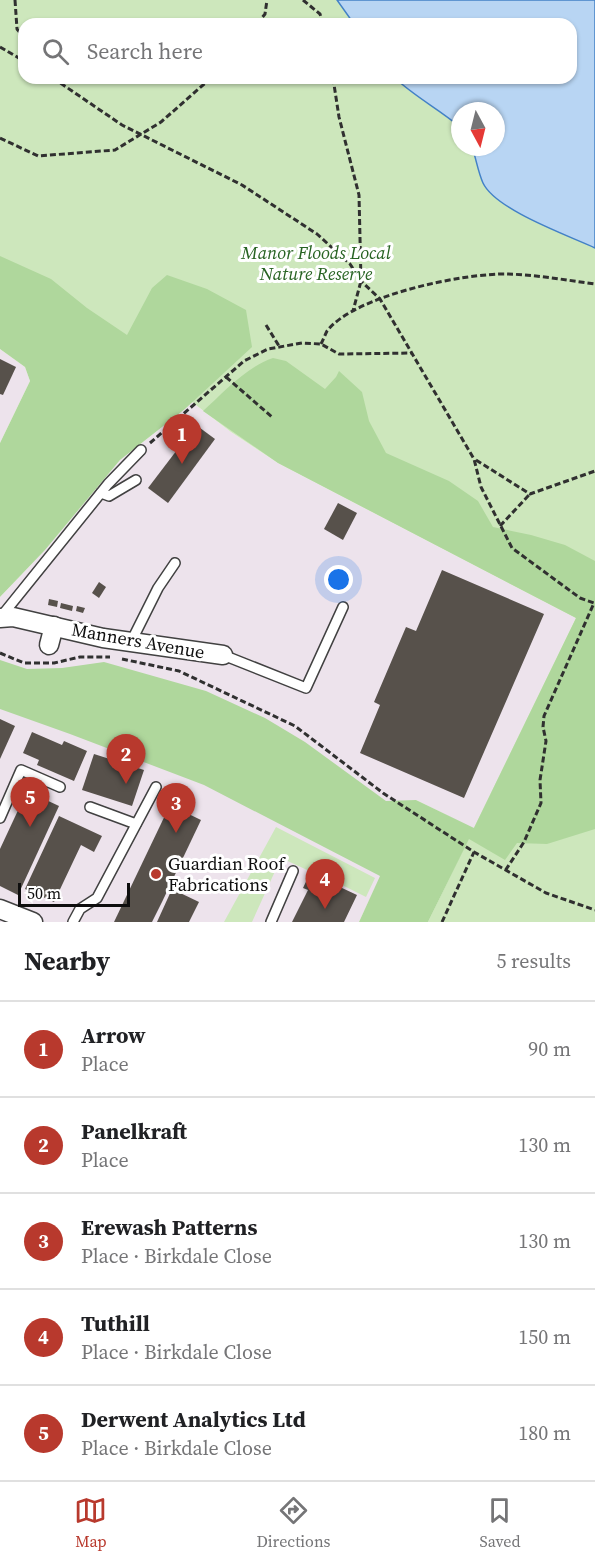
<!DOCTYPE html>
<html lang="en">
<head>
<meta charset="utf-8">
<style>
  body { margin:0; font-family:"Source Serif 4",serif; background:#f6f6f6; color:#202124 }
  .compass { position:absolute; left:451px; top:102px; width:54px; height:54px; border-radius:50%; background:#fff; box-shadow:0 2px 4px #0004; rotate:173deg }
  .scale { position:absolute; left:18px; bottom:15px; width:112px; box-sizing:border-box; padding-left:6px; border:3px solid #0e0e0e; border-top:0; font-size:16px; line-height:21px; white-space:nowrap; color:#0e0e0e; -webkit-text-stroke:4px #fff; paint-order:stroke }
  .you { position:absolute; left:339px; top:580px; width:21px; height:21px; margin:-15px; border:4px solid #fff; border-radius:50%; background:#1a73e8; box-shadow:0 0 0 9px #1a73e833 }
  .badge { display:grid; place-items:center; width:39px; height:39px; border-radius:50%; background:#b8392d; color:#fff; font-size:20px; font-weight:700 }
  .pin { position:absolute; translate:-50% -50px; filter:drop-shadow(0 2px 3px #0008) }
  .pin::after { content:''; position:absolute; top:32px; width:21px; height:18px; background:inherit; clip-path:polygon(0 0,100% 0,50% 100%) }
  .list { margin:0; padding:0; list-style:none }
  h2 { display:flex; justify-content:space-between; align-items:center; height:78px; margin:0; padding:0 24px; font-size:26px }
  h2 small { font-size:20px; font-weight:400; color:#757577 }
  .list li { display:grid; grid-template-columns:39px 1fr auto; gap:18px; align-items:center; box-sizing:border-box; height:96px; padding:0 24px; border-top:2px solid #e0e0e0 }
  .list b { display:block; font-size:22px; white-space:nowrap }
  .list p { margin:0; font-size:20px; white-space:nowrap; color:#757577 }
  .list em { font-size:20px; font-style:normal; color:#757577 }
  .icon { flex:none; width:33px; height:33px; fill:none; stroke:currentColor; stroke-width:2; stroke-linecap:round; stroke-linejoin:round }
  .map { position:relative; flex:none; width:595px; height:922px; overflow:hidden }
  .search { position:absolute; background:#fff; box-shadow:0 2px 4px #0004; left:18px; right:18px; top:18px; height:66px; display:flex; align-items:center; gap:15px; box-sizing:border-box; padding:0 21px; border-radius:18px; color:#757577; font-size:22px }
  .sheet { height:558px; background:#fff }
  nav { display:flex; justify-content:space-around; align-items:center; box-sizing:border-box; height:84px; border-top:2px solid #e0e0e0; background:#fff; font-size:16px; color:#757577 }
  nav a { display:grid; justify-items:center; gap:3px }
  nav .on { color:#b8392d }
  .map>svg:first-child { display:block }
</style>
</head>
<body>
<div class="map">
<svg width="595" height="922" viewBox="0 0 595 922">
  <rect width="100%" height="100%" fill="#fefdf1"/>
  <g fill="#ede3ec">
    <path d="M0 349 25 367 30 381 0 443Z"/>
    <path d="M192 402 231 432 278 463 576 618 474 829 416 800 359 922H0V597L45 550 120 460 185 409Z"/>
  </g>
  <g fill="#cde7bc" fill-rule="evenodd">
    <path d="M0 0H595V922H428L576 618 278 463 231 432 192 402 0 300ZM24 24H571V78H24ZM460 111H496V147H460Z"/>
    <path d="M276 827 375 878 366 897 318 873 316 874 281 858 252 922H224Z"/>
  </g>
  <g fill="#afd79c">
    <path d="M0 256 51 279 87 308 127 335 152 288 167 275 207 289 246 310 252 347 185 409 120 460 45 550 0 597V443L30 381 25 367 0 349Z"/>
    <path d="M273 358 286 361 325 389 336 377 339 371 362 392 369 421 386 453 449 481 478 501 493 527 531 535 565 545 595 561V829L547 844 517 843 505 860 469 839 428 922H359L380 876 204 785 70 734 0 709V660L27 669 62 668 104 662 206 691 265 718 305 742 386 801 416 800 474 828 576 618 278 463 203 411C224 392 246 367 273 358Z"/>
  </g>
  <path fill="#b8d5f3" stroke="#4381c6" stroke-width="1.5" d="M337 0H595V248C567 235 496 210 483 183 478 172 476 158 472 147H496V111H460V127C439 109 415 97 395 78H571V24H354Z"/>
  <g fill="#57514b">
    <path d="M0 359 16 367 3 395 0 394Z"/>
    <path d="M196 425 215 439 168 503 148 488Z"/>
    <path d="M338 503 357 513 343 540 324 529Z"/>
    <path d="M442 570 544 614 464 798 360 753 380 705 374 702 406 627 416 631Z"/>
    <path d="M99 582 106 587 99 598 92 593Z"/>
    <path d="M49 599 58 601 57 607 48 605Z"/>
    <path d="M61 603 73 606 72 611 60 608Z"/>
    <path d="M77 606 85 608 83 613 76 611Z"/>
    <path d="M0 719 15 726 0 759Z"/>
    <path d="M32 732 62 745 64 741 87 751 74 781 37 765 39 760 23 753Z"/>
    <path d="M94 754 144 770 132 806 82 790Z"/>
    <path d="M27 791 59 806 18 895 0 886V849Z"/>
    <path d="M170 805 201 820 162 902 152 922H114Z"/>
    <path d="M59 816 102 836 94 852 81 845 54 902 25 889Z"/>
    <path d="M310 873 357 895 344 922H292L308 890 303 888Z"/>
    <path d="M172 889 199 902 189 922H157Z"/>
  </g>
  <g fill="none" stroke-linecap="round" stroke-linejoin="round">
    <g stroke="#414141" stroke-width="12">
      <g id="service">
        <path d="M101 493 109 496 136 480"/>
        <path d="M0 618 108 484 141 450"/>
        <path d="M131 642 158 588 175 563"/>
        <path d="M223 655 306 688 343 607"/>
        <path d="M90 807 136 824"/>
        <path d="M0 818 21 770 60 787"/>
        <path d="M73 922 80 909 97 898 156 787"/>
        <path d="M271 922 293 871"/>
      </g>
    </g>
    <g stroke="#414141" stroke-width="21">
      <g id="minor">
        <path d="M0 618 13 617 103 638 223 655"/>
        <path d="M49 645 54 626"/>
        <path d="M0 909 33 922"/>
      </g>
    </g>
    <g stroke="#303030" stroke-width="3" stroke-dasharray="6 3" stroke-linecap="butt">
      <path d="M15 0 17 29 24 38"/>
      <path d="M303 0 320 14 323 24"/>
      <path d="M257 24 265 14 267 0"/>
      <path d="M0 47 24 61"/>
      <path d="M53 78 122 125 242 185 317 234 350 264 361 281 380 299 474 459 481 487 512 548 580 598 594 603 544 716 543 727 546 741 540 780 541 803 524 842 505 871"/>
      <path d="M333 78 339 117 359 195 361 281 353 311"/>
      <path d="M0 138 38 156 115 150 161 122 211 78"/>
      <path d="M266 325 279 346"/>
      <path d="M321 344C323 340 325 335 327 331 355 295 464 273 508 274 537 275 566 280 595 284"/>
      <path d="M226 377 272 417"/>
      <path d="M150 443 244 361 268 349 302 343 321 344 339 354 412 353"/>
      <path d="M476 460 530 494 595 471"/>
      <path d="M500 526 529 495"/>
      <path d="M0 653 24 663H54L80 657H110"/>
      <path d="M122 659 179 671 295 726 383 793 474 852 546 893 595 910"/>
      <path d="M442 922 474 852"/>
    </g>
    <use href="#service" stroke="#fff" stroke-width="9"/>
    <use href="#minor" stroke="#fff" stroke-width="18"/>
  </g>
  <circle fill="#b8392d" stroke="#fff" stroke-width="2" cx="156" cy="874" r="6"/>
  <g text-anchor="middle" stroke-width="6" stroke-linejoin="round" paint-order="stroke">
    <g font-size="18" font-style="italic" fill="#276322" stroke="#fff">
      <text x="316" y="259">Manor Floods Local<tspan x="316" dy="21">Nature Reserve</tspan></text>
    </g>
    <g font-size="18" fill="#0e0e0e" stroke="#fff">
      <text transform="translate(138 641) rotate(10)" y="6">Manners Avenue</text>
    </g>
    <g font-size="18" fill="#0e0e0e" stroke="#fff" text-anchor="start">
      <text x="168" y="870">Guardian Roof<tspan x="168" dy="21">Fabrications</tspan></text>
    </g>
  </g>
</svg>
<svg class="compass" viewBox="-18 -18 36 36"><path d="M0-13l5 13h-10z" fill="#e53935"/><path d="M0 13l5-13h-10z" fill="#757577"/></svg>
<div class="scale">50 m</div>
<div class="you"></div>
<div class="pin badge" style="left:182px;top:464px">1</div>
<div class="pin badge" style="left:126px;top:784px">2</div>
<div class="pin badge" style="left:176px;top:833px">3</div>
<div class="pin badge" style="left:325px;top:909px">4</div>
<div class="pin badge" style="left:30px;top:827px">5</div>
<div class="search"><svg class="icon" aria-label="search" viewBox="0 0 24 24"><circle cx="10" cy="10" r="6"/><path d="M15 15l6 6"/></svg>Search here</div>
</div>
<section class="sheet">
<h2>Nearby<small>5 results</small></h2>
<ul class="list">
<li><span class="badge">1</span><div><b>Arrow</b><p>Place</p></div><em>90 m</em></li>
<li><span class="badge">2</span><div><b>Panelkraft</b><p>Place</p></div><em>130 m</em></li>
<li><span class="badge">3</span><div><b>Erewash Patterns</b><p>Place · Birkdale Close</p></div><em>130 m</em></li>
<li><span class="badge">4</span><div><b>Tuthill</b><p>Place · Birkdale Close</p></div><em>150 m</em></li>
<li><span class="badge">5</span><div><b>Derwent Analytics Ltd</b><p>Place · Birkdale Close</p></div><em>180 m</em></li>
</ul>
</section>
<nav>
<a class="on"><svg class="icon" aria-label="map" viewBox="0 0 24 24"><path d="M3 6l6-2 6 2 6-2v14l-6 2-6-2-6 2zM9 4v14M15 6v14"/></svg>Map</a>
<a><svg class="icon" aria-label="directions" viewBox="0 0 24 24"><path d="M12 3l9 9-9 9-9-9zM9 14v-3h6M13 9l2 2-2 2"/></svg>Directions</a>
<a><svg class="icon" aria-label="saved" viewBox="0 0 24 24"><path d="M7 4h10v16l-5-4-5 4z"/></svg>Saved</a>
</nav>
</body>
</html>
